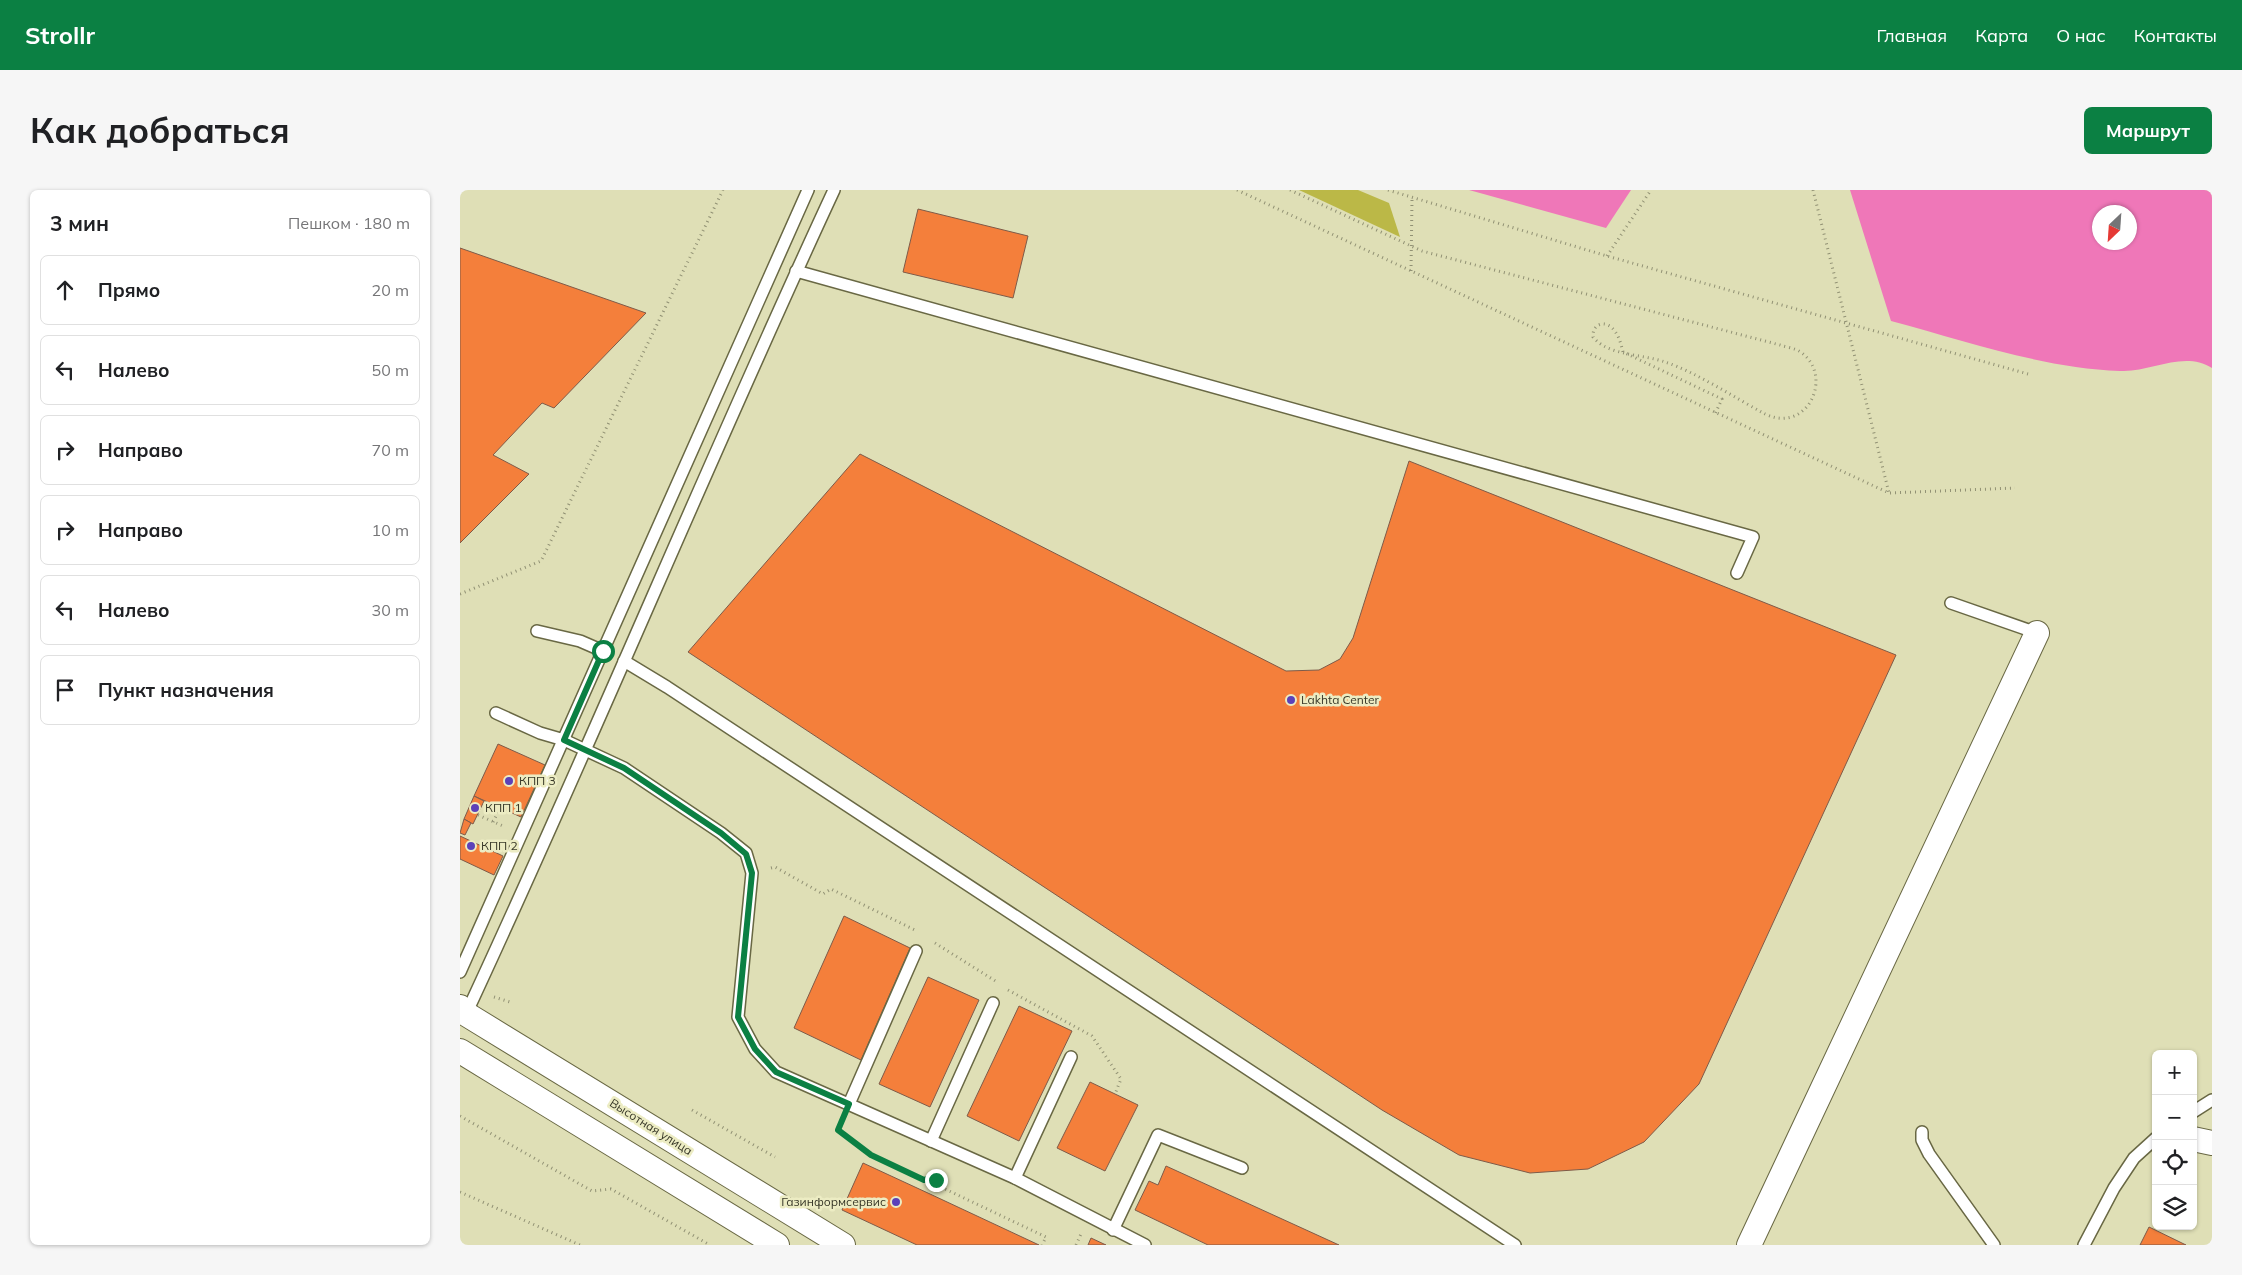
<!DOCTYPE html>
<html lang="ru">
<head>
<meta charset="utf-8">
<style>
  body { margin:0; font-family:Mulish,sans-serif; background:#f6f6f6; color:#202124 }
  .controls { position:absolute; right:15px; bottom:15px; display:grid; overflow:hidden; border-radius:8px; box-shadow:0 1px 4px #0004 }
  .controls button { width:45px; height:45px; display:grid; place-items:center; padding:0; border:0; border-bottom:1px solid #e0e0e0; background:#fff; color:#202124; font:25px sans-serif }
  .compass { position:absolute; left:1632px; top:15px; width:45px; height:45px; border-radius:50%; background:#fff; box-shadow:0 1px 4px #0004; rotate:205deg }
  .stop { position:absolute; width:15px; height:15px; margin:-11px; border:4px solid #0b8043; border-radius:50%; background:#fff }
  .stop.end { background:#0b8043; border-color:#fff; box-shadow:0 1px 5px #0008 }
  .list { margin:0; padding:0; list-style:none }
  h2 { display:flex; justify-content:space-between; align-items:center; height:65px; margin:0; padding:0 20px; font-size:21px }
  h2 small { font-size:16px; font-weight:400; color:#757577 }
  .list li { display:grid; grid-template-columns:32px 1fr auto; gap:15px; align-items:center; box-sizing:border-box; height:70px; margin:0 10px 10px; padding:0 10px; border:1px solid #e0e0e0; border-radius:8px }
  .list b { display:block; font-size:19px; white-space:nowrap }
  .list em { font-size:16px; font-style:normal; color:#757577 }
  .icon { flex:none; width:28px; height:28px; fill:none; stroke:currentColor; stroke-width:2; stroke-linecap:round; stroke-linejoin:round }
  .map { position:relative; flex:none; width:1752px; height:1055px; overflow:hidden; border-radius:8px }
  header { display:flex; align-items:center; gap:30px; box-sizing:border-box; height:70px; padding:0 25px; background:#0b8043; color:#fff }
  header strong { font-size:24px }
  nav { display:flex; gap:28px; margin-inline-start:auto; font-size:18px }
  .intro { display:flex; align-items:center; justify-content:space-between; box-sizing:border-box; height:120px; padding:0 30px }
  h1 { margin:0; font-size:35px }
  .button { padding:12px 22px; border-radius:8px; background:#0b8043; color:#fff; font-size:18px; font-weight:700 }
  main { display:flex; gap:30px; padding:0 30px }
  aside { flex:1; background:#fff; border-radius:8px; box-shadow:0 1px 4px #0004 }
  .map>svg:first-child { display:block }
</style>
</head>
<body>
<header>
<strong>Strollr</strong>
<nav><a>Главная</a><a>Карта</a><a>О нас</a><a>Контакты</a></nav>
</header>
<div class="intro"><h1>Как добраться</h1><a class="button">Маршрут</a></div>
<main>
<aside>
<h2>3 мин<small>Пешком · 180 m</small></h2>
<ul class="list">
<li><svg class="icon" aria-label="ahead" viewBox="0 0 24 24"><path d="M12 20V5M6 11l6-6 6 6"/></svg><div><b>Прямо</b></div><em>20 m</em></li>
<li><svg class="icon" aria-label="left" viewBox="0 0 24 24"><path d="M17 20v-9H6M10 6l-5 5 5 5"/></svg><div><b>Налево</b></div><em>50 m</em></li>
<li><svg class="icon" aria-label="right" viewBox="0 0 24 24"><path d="M7 20v-9h11M14 6l5 5-5 5"/></svg><div><b>Направо</b></div><em>70 m</em></li>
<li><svg class="icon" aria-label="right" viewBox="0 0 24 24"><path d="M7 20v-9h11M14 6l5 5-5 5"/></svg><div><b>Направо</b></div><em>10 m</em></li>
<li><svg class="icon" aria-label="left" viewBox="0 0 24 24"><path d="M17 20v-9H6M10 6l-5 5 5 5"/></svg><div><b>Налево</b></div><em>30 m</em></li>
<li><svg class="icon" aria-label="arrive" viewBox="0 0 24 24"><path d="M6 21V4h12l-3 4 3 4H6"/></svg><div><b>Пункт назначения</b></div></li>
</ul>
</aside>
<div class="map">
<svg width="1752" height="1055" viewBox="0 0 1752 1055">
  <rect width="100%" height="100%" fill="#dfdfb6"/>
  <path fill="#bbb847" d="M839 0H898L929 13 940 47Z"/>
  <g fill="#ef77b8" fill-rule="evenodd">
    <path d="M1009 0H1171L1146 38Z"/>
    <path d="M1390 0H1752V178C1723 160 1690 183 1660 181 1582 178 1506 151 1431 131ZM1640 22H1670V52H1640Z"/>
  </g>
  <g fill="#f47f3b" stroke="#7e5b49">
    <path d="M458 19 568 46 553 108 443 82Z"/>
    <path d="M0 58 186 123 94 218 82 213 33 265 69 284 0 353Z"/>
    <path d="M400 264 826 481 859 480 880 469 893 448 949 271 1436 465 1239 894 1184 952 1128 979 1070 983 999 965 922 920 228 462Z"/>
    <path d="M38 554 85 575 61 627 14 606Z"/>
    <path d="M14 606 24 611 13 634 4 629Z"/>
    <path d="M4 629 11 633 5 645 0 643Z"/>
    <path d="M0 646 43 666 34 685 0 669Z"/>
    <path d="M384 726 450 758 401 870 334 838Z"/>
    <path d="M468 787 519 810 470 917 419 894Z"/>
    <path d="M559 816 612 841 559 951 507 926Z"/>
    <path d="M630 892 678 915 645 981 597 958Z"/>
    <path d="M403 973 470 1004 579 1055H457L382 1020Z"/>
    <path d="M706 976 879 1055H748L675 1020 689 991 698 995Z"/>
    <path d="M1689 1037 1726 1055H1680Z"/>
    <path d="M631 1048 646 1055H628Z"/>
  </g>
  <g fill="none" stroke-linecap="round" stroke-linejoin="round">
    <g stroke="#696844" stroke-width="14">
      <g id="lane">
        <path d="M336 81 1293 347 1277 383"/>
        <path d="M1491 413 1577 443"/>
        <path d="M77 441 120 451 143 461"/>
        <path d="M164 471 207 497 1055 1055"/>
        <path d="M36 523 80 543 104 550 164 578 261 643 286 663 292 683 278 827 295 859 316 882 555 988 685 1055"/>
        <path d="M0 782 348 0"/>
        <path d="M6 824C133 552 247 273 374 0"/>
        <path d="M389 914 456 761"/>
        <path d="M1733 922 1752 910"/>
        <path d="M1462 942V950L1469 964 1534 1055"/>
        <path d="M471 951 533 813"/>
        <path d="M555 988 611 867"/>
        <path d="M653 1040 698 945 782 978"/>
        <path d="M1624 1055 1654 998 1674 968 1696 948"/>
      </g>
    </g>
    <g stroke="#696844" stroke-width="26">
      <g id="street">
        <path d="M0 817 6 824 383 1055"/>
        <path d="M0 861 317 1055"/>
        <path d="M1733 949 1752 953"/>
        <path d="M1289 1055 1577 443"/>
      </g>
    </g>
    <g stroke="#919174" stroke-width="3" stroke-dasharray="1 4" stroke-linecap="butt">
      <path d="M777 0 1429 303 1555 298"/>
      <path d="M830 0 962 61 1320 155C1326 157 1334 158 1339 161 1375 183 1349 245 1305 224 1275 208 1236 182 1205 172 1183 164 1148 166 1133 147 1132 134 1145 129 1154 140 1159 146 1161 154 1163 162L1262 209 1255 224"/>
      <path d="M928 0 1147 66 1568 184"/>
      <path d="M1353 0 1429 303"/>
      <path d="M1147 66 1191 0"/>
      <path d="M951 81 952 9"/>
      <path d="M0 404 81 371 263 0"/>
      <path d="M18 625 43 636"/>
      <path d="M33 632 40 618"/>
      <path d="M311 678 315 677 363 704 371 699 457 741"/>
      <path d="M475 753 537 792"/>
      <path d="M548 800 632 846 661 889 655 904"/>
      <path d="M34 807 50 812"/>
      <path d="M232 920 315 967"/>
      <path d="M0 926 132 1001 151 999 250 1055"/>
      <path d="M382 931 378 940 411 965 464 990C473 988 480 990 485 999L586 1047 582 1055"/>
      <path d="M0 1002 120 1055"/>
      <path d="M616 1055 621 1044"/>
    </g>
    <use href="#lane" stroke="#fff" stroke-width="11"/>
    <use href="#street" stroke="#fff" stroke-width="24"/>
  </g>
  <g fill="none" stroke-linecap="round" stroke-linejoin="round">
    <path stroke="#0b8043" stroke-width="6" d="M143 461 104 550 164 578 261 643 286 664 292 683 278 827 295 859 316 882 389 914 378 940 411 965 464 990 471 988 476 990"/>
  </g>
  <g fill="#5c41b9" stroke="#ececc3" stroke-width="2">
    <circle cx="831" cy="510" r="5"/>
    <circle cx="49" cy="591" r="5"/>
    <circle cx="15" cy="618" r="5"/>
    <circle cx="11" cy="656" r="5"/>
    <circle cx="436" cy="1012" r="5"/>
  </g>
  <g text-anchor="middle" stroke-width="5" stroke-linejoin="round" paint-order="stroke">
    <g font-size="12" fill="#383828" stroke="#ececc3" text-anchor="start">
      <text x="841" y="514">Lakhta Center</text>
      <text x="59" y="595">КПП 3</text>
      <text x="25" y="622">КПП 1</text>
      <text x="21" y="660">КПП 2</text>
      <text x="426" y="1016" text-anchor="end">Газинформсервис</text>
    </g>
    <g font-size="12" fill="#383828" stroke="#ececc3">
      <text transform="translate(191 937) rotate(32)" y="4">Высотная улица</text>
    </g>
  </g>
</svg>
<div class="controls">
<button>+</button>
<button>−</button>
<button><svg class="icon" aria-label="locate" viewBox="0 0 24 24"><circle cx="12" cy="12" r="6"/><path d="M12 2v4M12 18v4M2 12h4M18 12h4"/></svg></button>
<button><svg class="icon" aria-label="layers" viewBox="0 0 24 24"><path d="M12 4l9 5-9 5-9-5zM3 14l9 5 9-5"/></svg></button>
</div>
<svg class="compass" viewBox="-18 -18 36 36"><path d="M0-13l5 13h-10z" fill="#e53935"/><path d="M0 13l5-13h-10z" fill="#757577"/></svg>
<div class="stop" style="left:143px;top:461px"></div>
<div class="stop end" style="left:476px;top:990px"></div>
</div>
</main>
</body>
</html>
